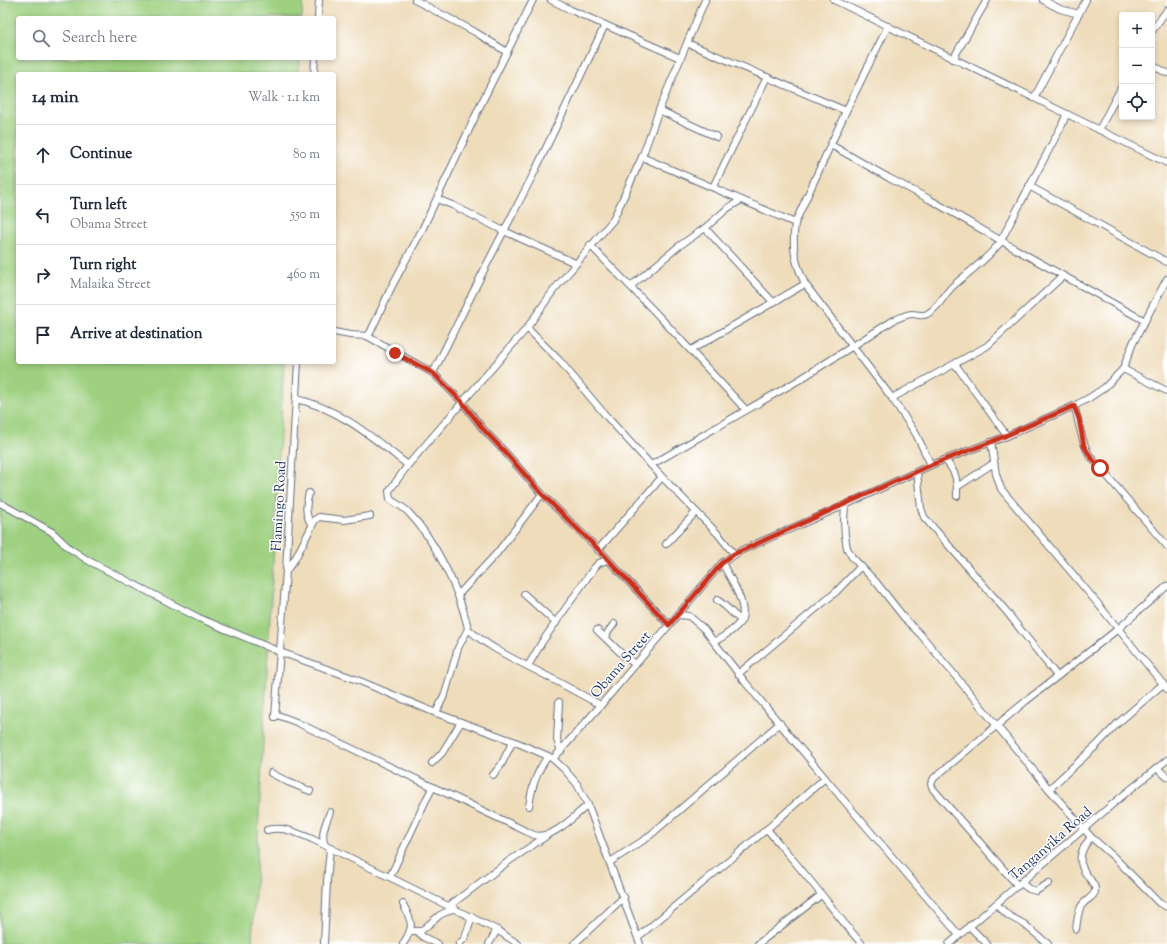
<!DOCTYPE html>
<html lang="en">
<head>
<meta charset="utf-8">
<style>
  body { margin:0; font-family:"Sorts Mill Goudy",serif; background:#f6f6f7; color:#1f2937 }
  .controls { position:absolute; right:12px; top:12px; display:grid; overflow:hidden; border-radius:4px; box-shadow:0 2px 6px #0003 }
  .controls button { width:36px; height:36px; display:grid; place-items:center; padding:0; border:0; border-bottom:1px solid #e0e1e3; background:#fff; color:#1f2937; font:20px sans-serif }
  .stop { position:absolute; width:12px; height:12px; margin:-9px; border:3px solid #c8321e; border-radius:50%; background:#fff }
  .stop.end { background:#c8321e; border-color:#fff; box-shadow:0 1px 4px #0008 }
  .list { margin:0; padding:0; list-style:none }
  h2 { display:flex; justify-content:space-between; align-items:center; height:52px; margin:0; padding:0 16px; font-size:17px }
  h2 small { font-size:13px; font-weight:400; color:#747a83 }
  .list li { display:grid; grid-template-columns:26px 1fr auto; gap:12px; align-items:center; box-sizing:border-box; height:60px; padding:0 16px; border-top:1px solid #e0e1e3 }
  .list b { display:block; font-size:15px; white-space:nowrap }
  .list p { margin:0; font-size:13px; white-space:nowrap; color:#747a83 }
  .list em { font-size:13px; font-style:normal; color:#747a83 }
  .icon { flex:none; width:22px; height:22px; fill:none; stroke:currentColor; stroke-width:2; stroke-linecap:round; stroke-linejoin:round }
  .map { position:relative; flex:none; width:1167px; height:944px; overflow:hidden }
  .search { position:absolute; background:#fff; box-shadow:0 2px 6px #0003; left:16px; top:16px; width:320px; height:44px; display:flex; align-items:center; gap:10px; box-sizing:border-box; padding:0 14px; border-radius:4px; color:#747a83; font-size:15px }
  .panel { position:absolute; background:#fff; box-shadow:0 2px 6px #0003; left:16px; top:72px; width:320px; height:292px; border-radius:4px }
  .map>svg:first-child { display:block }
</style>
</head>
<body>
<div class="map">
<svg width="1167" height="944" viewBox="0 0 1167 944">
  <rect width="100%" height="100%" fill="#fff"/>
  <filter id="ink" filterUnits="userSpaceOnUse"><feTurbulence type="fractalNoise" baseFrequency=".025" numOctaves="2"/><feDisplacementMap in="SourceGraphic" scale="8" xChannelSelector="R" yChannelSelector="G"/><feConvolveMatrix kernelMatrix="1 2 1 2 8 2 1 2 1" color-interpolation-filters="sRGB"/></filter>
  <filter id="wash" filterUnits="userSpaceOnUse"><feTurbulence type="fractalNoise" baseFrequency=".012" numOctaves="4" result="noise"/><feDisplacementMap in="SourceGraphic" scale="16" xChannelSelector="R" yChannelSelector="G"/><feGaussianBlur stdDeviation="0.9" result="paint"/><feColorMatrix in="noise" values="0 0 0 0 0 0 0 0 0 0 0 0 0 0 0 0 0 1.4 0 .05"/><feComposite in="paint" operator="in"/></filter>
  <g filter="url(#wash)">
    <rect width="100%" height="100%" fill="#eedcba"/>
    <path fill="#9ed080" stroke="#5c806f" d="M0 0H303L302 18H18V58H300L299 74H18V362H284L252 944H0Z"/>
  </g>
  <g filter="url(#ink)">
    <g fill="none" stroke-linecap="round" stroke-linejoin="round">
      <g stroke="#656c7e" stroke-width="8">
        <g id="minor">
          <path d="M415 0 475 32 507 52"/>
          <path d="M551 0 571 10 680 58"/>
          <path d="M834 0 1167 163"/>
          <path d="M1043 0 1060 9 1079 14"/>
          <path d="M318 18 319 0"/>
          <path d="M888 26 846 111 795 223C792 248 794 260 805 284L892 398 916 434 931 465"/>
          <path d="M1152 31 1167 10"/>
          <path d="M687 43 846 111"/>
          <path d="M953 59 987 0"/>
          <path d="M1152 65 1167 73"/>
          <path d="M314 74 315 58"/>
          <path d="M1034 98 1086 0"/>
          <path d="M659 110 717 137"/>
          <path d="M1099 130 1122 86"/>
          <path d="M831 145 889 178 929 199 1026 255 1145 321"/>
          <path d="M642 157 795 223"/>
          <path d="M1029 186 1167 262"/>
          <path d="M713 187 767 77"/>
          <path d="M437 199 452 205 504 231 575 263"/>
          <path d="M705 228 773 302"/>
          <path d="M590 245 655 312 746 410"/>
          <path d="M631 286 679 246 705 228 728 208 741 200"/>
          <path d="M527 328 559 360 607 417 662 477 718 534 734 554"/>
          <path d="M334 332 350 335 367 336 433 373 462 402 483 429 504 451 542 494 601 552 669 625"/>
          <path d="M367 336 370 333 392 286 422 230 482 102 533 0"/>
          <path d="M691 350 805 284"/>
          <path d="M955 364 1007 436"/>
          <path d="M1123 369 1167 391"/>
          <path d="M433 373 489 260 533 175 605 25"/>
          <path d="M892 398 987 346 1063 276"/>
          <path d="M296 399C339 408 373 438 408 465"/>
          <path d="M1074 406C1080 423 1080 440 1090 456L1167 546"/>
          <path d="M991 442 996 474 1001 489 1094 599 1167 689"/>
          <path d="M945 460C957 473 957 480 957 496"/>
          <path d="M651 465 799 380 894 320C900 318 906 314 912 314 918 314 922 317 927 314 939 308 944 294 953 286 970 271 984 262 999 244L1062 125 1066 115"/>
          <path d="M917 472 921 508 924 517 1006 611 1057 676"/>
          <path d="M957 487 994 463"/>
          <path d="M309 493C306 505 304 514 312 525"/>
          <path d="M0 503 52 532 69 548 89 561 199 618 280 652 355 679 436 713 513 741 548 756 553 759 564 769 577 784 588 805 640 944"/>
          <path d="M845 505 844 521 845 536 847 548 852 557 876 582 906 620 921 635 968 691 1049 789 1091 837 1114 857 1159 903 1167 907"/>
          <path d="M666 544 696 512"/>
          <path d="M598 550 662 477"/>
          <path d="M286 571 295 559 315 520 319 517 344 520 370 516"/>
          <path d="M524 594 556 623"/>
          <path d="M458 595 497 553 542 494"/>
          <path d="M717 600C727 606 732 614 741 620"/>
          <path d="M678 615 689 616 704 629 745 682 840 796 959 935"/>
          <path d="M468 629C489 648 516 660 541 673 561 683 581 695 601 705"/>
          <path d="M597 630 624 656 635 664"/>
          <path d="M606 638 608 632 614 624"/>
          <path d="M714 642C723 637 735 630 741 621 749 606 729 576 722 563"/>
          <path d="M528 666 542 642 594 568 599 563 607 560"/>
          <path d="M738 674 836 592 861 566"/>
          <path d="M559 702 557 740 561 751"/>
          <path d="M436 713 446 691 458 648 468 629 467 624C458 588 435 540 409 513 404 507 396 504 390 499L389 491 408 465 527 328 553 291 613 220 642 157 659 110 705 0"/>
          <path d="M275 714 296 722 534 835C553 840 574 816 588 805"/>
          <path d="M275 717 286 571 298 362"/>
          <path d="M553 759 601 705 722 563 742 550 845 505 931 465 1007 436 1074 406 1089 398 1104 388 1123 369 1133 343 1167 279"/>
          <path d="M432 763 442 753 461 722"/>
          <path d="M1157 768 1167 777"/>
          <path d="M271 773 288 782 310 791"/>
          <path d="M493 775 501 765 513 741"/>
          <path d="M1049 789 1096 746 1118 723 1163 684"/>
          <path d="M529 806C532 786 536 773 548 756"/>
          <path d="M767 829C779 844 791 857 803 872 823 895 841 921 862 944"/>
          <path d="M267 830C283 826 297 833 312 839L497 930 518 944"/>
          <path d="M325 845C320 834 326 823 330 812"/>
          <path d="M610 862 647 838 780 723"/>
          <path d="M390 877 426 800 433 787"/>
          <path d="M1021 883 1029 889 1036 891 1049 883"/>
          <path d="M1018 886 933 789 931 784 934 778 1026 701 1118 629 1167 586"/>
          <path d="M403 904C412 923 415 925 403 944"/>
          <path d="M996 904 1009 916 1024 924 1048 944"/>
          <path d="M449 906 509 861 545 837"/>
          <path d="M969 926 987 944"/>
          <path d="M1076 929C1077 923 1078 909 1082 905 1086 899 1096 897 1095 889 1095 885 1091 881 1089 878 1076 862 1079 852 1091 837"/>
          <path d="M411 931H421L440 915 454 908"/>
          <path d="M417 931 423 937 438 944"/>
          <path d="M638 937 767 829 825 778"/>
          <path d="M324 944 327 881 330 848"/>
          <path d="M459 944 465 938 472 917"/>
          <path d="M489 944 497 930"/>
          <path d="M574 944 624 897"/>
          <path d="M758 944 821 895"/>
          <path d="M949 944 1121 797 1167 760"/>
        </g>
      </g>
      <use href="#minor" stroke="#fff" stroke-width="6"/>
    </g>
  </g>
  <g fill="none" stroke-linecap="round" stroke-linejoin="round" filter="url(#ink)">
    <path stroke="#c8321e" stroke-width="5" d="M395 353 433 373 462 402 483 429 504 451 542 494 601 552 669 625 722 563 734 554 931 465 991 442 1074 406 1079 419 1084 446 1090 456 1100 468"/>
  </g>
  <g text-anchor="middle" stroke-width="3" stroke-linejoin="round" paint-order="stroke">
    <g font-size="14" fill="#1b2f5e" stroke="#fff">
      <text transform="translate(278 506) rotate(-87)" y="5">Flamingo Road</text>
      <text transform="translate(620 664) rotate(-49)" y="5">Obama Street</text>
      <text transform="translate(1050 843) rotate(-41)" y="5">Tanganyika Road</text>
    </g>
  </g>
</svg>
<div class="controls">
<button>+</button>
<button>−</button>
<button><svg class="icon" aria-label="locate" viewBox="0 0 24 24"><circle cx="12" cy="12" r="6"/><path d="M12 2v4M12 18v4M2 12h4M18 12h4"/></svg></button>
</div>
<div class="stop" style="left:1100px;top:468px"></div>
<div class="stop end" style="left:395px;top:353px"></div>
<div class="search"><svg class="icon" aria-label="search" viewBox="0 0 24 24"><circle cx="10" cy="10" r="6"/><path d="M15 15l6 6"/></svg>Search here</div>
<section class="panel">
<h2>14 min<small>Walk · 1.1 km</small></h2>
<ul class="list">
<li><svg class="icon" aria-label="ahead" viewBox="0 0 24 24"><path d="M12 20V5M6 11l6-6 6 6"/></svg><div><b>Continue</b></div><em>80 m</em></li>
<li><svg class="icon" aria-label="left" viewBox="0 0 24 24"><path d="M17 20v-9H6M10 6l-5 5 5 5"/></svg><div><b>Turn left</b><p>Obama Street</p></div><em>550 m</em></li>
<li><svg class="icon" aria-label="right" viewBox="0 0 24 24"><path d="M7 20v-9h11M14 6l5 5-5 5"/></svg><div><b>Turn right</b><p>Malaika Street</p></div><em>460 m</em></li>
<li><svg class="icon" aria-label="arrive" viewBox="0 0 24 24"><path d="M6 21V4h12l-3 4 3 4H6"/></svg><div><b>Arrive at destination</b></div></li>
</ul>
</section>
</div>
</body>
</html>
